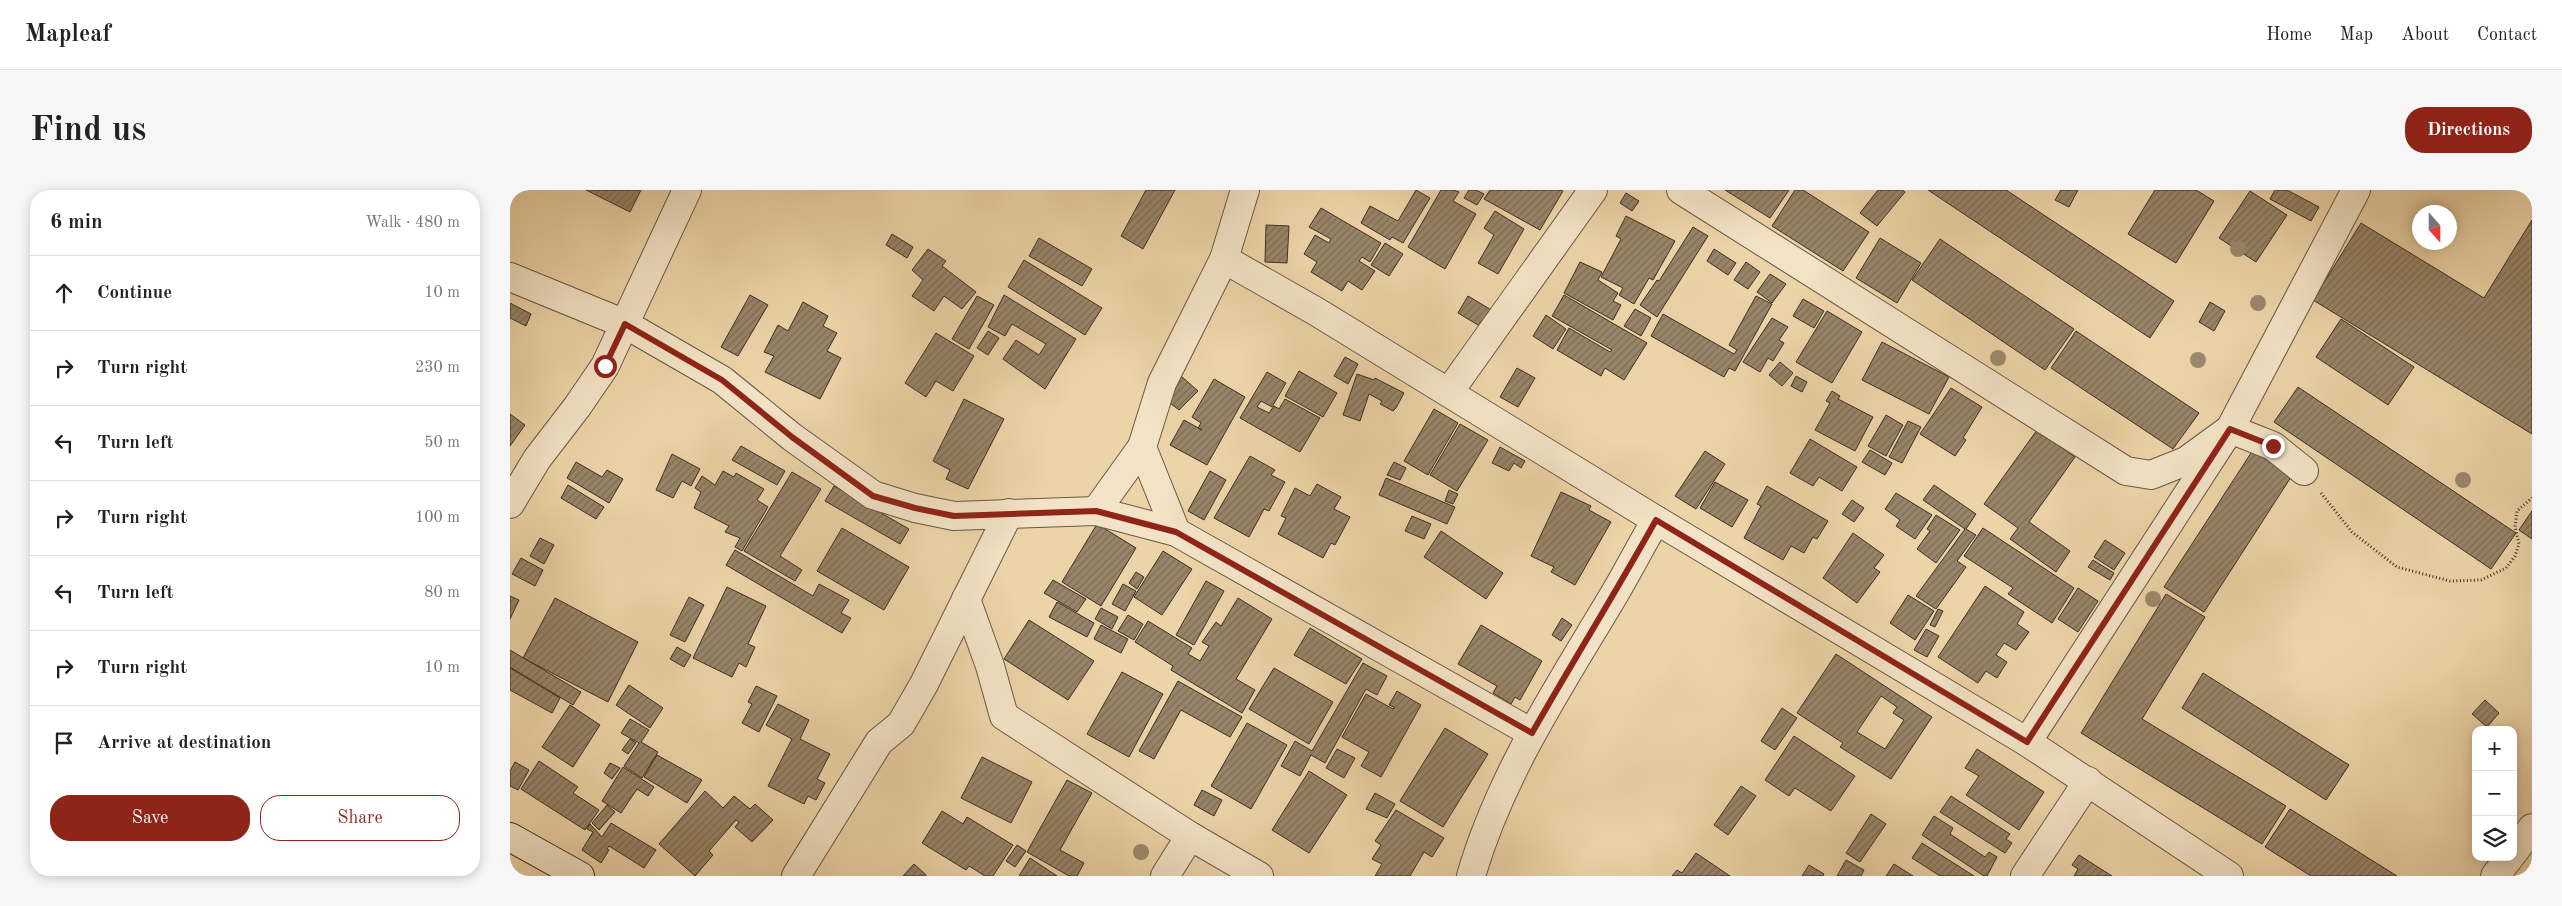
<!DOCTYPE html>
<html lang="en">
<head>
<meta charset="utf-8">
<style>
  body { margin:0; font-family:"Old Standard TT",serif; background:#f6f6f6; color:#222 }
  .controls { position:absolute; right:15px; bottom:15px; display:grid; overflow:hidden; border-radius:10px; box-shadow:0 2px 12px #0003 }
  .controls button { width:45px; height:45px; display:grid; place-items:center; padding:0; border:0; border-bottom:1px solid #e0e0e0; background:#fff; color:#222; font:25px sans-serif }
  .compass { position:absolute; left:1902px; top:15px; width:45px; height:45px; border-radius:50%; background:#fff; box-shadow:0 2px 12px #0003; rotate:159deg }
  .stop { position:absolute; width:15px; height:15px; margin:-11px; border:4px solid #8f2418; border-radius:50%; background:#fff }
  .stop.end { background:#8f2418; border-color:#fff; box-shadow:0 1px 5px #0008 }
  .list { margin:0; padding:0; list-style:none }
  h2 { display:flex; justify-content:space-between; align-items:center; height:65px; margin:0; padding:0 20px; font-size:21px }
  h2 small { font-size:16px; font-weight:400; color:#767676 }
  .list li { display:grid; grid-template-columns:32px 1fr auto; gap:15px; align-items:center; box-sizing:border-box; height:75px; padding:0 20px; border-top:1px solid #e0e0e0 }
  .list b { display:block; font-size:19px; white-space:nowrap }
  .list em { font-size:16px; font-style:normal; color:#767676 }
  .actions { display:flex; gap:10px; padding:15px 20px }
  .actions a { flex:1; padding:11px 0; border:1px solid #8f2418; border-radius:20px; text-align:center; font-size:18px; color:#8f2418 }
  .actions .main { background:#8f2418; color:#fff }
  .icon { flex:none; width:28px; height:28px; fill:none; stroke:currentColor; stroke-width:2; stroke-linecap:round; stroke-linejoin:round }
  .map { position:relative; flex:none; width:2022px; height:686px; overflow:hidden; border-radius:20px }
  header { display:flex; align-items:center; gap:30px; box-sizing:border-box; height:70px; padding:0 25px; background:#fff; border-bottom:1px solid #e0e0e0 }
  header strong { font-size:24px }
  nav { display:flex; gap:28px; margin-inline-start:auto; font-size:18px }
  .intro { display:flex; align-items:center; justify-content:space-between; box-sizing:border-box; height:120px; padding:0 30px }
  h1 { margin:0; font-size:35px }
  .button { padding:12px 22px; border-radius:20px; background:#8f2418; color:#fff; font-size:18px; font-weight:700 }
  main { display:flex; gap:30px; padding:0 30px }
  aside { flex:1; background:#fff; border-radius:20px; box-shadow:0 2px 12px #0003 }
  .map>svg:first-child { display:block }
</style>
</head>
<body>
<header>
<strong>Mapleaf</strong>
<nav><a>Home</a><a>Map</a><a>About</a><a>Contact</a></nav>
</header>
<div class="intro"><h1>Find us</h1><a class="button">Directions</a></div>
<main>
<aside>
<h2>6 min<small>Walk · 480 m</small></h2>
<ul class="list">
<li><svg class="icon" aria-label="ahead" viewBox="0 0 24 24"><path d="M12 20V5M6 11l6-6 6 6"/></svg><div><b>Continue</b></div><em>10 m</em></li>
<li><svg class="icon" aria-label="right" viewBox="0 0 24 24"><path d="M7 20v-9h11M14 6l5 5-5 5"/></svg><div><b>Turn right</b></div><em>230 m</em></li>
<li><svg class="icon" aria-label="left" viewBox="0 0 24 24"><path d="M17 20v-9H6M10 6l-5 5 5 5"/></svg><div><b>Turn left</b></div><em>50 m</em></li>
<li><svg class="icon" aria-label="right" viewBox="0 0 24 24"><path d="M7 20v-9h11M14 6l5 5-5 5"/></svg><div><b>Turn right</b></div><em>100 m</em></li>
<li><svg class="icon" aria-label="left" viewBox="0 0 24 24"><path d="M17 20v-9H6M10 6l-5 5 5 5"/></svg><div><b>Turn left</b></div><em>80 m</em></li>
<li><svg class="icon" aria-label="right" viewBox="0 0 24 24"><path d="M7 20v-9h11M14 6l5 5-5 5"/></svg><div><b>Turn right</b></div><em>10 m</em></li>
<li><svg class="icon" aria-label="arrive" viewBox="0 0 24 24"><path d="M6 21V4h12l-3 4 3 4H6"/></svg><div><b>Arrive at destination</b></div></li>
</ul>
<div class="actions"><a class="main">Save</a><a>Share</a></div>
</aside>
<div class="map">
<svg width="2022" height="686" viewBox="0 0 2022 686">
  <defs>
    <pattern id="building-hatch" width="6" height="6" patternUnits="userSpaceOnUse" patternTransform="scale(1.25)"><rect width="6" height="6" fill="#988569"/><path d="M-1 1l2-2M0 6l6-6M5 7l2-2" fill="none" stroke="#7d6d56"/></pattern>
  </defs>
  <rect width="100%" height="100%" fill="#edd4a8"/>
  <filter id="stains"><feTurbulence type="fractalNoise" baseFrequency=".004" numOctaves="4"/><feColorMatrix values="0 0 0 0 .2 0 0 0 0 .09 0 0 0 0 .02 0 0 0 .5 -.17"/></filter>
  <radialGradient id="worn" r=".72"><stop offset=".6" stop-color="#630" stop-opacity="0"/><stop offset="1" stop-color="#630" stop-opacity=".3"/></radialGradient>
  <g fill="url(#building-hatch)" stroke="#3b3024" fill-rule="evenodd">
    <path d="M76 0H131L120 22Z"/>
    <path d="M636 0H665L633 59 611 46Z"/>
    <path d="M906 0 920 8 893 53 882 47 880 50 851 33 860 16 888 31Z"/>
    <path d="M931 0H944L949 2 943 11 966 24 935 79 898 57Z"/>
    <path d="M959 0H966L974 4 967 15 954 8Z"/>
    <path d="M980 0H1050L1053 1 1030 40 974 9Z"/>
    <path d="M1215 0H1279L1260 28Z"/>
    <path d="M1285 0H1293L1359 42 1333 81 1262 36Z"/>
    <path d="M1368 0H1392L1395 2 1367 36 1350 23Z"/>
    <path d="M1418 0H1496L1664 111 1640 148Z"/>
    <path d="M1551 0H1568L1559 17 1545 10Z"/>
    <path d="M1645 0H1686L1704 11 1666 73 1618 44Z"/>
    <path d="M1765 0H1777L1809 17 1801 31 1760 9Z"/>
    <path d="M1740 1 1777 25 1746 72 1709 48Z"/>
    <path d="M1116 3 1129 11 1122 21 1110 13Z"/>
    <path d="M811 18 871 53 860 72 852 67 849 71 865 81 852 100 838 91 832 101 801 82 807 72 794 64 805 45 819 53 821 49 799 37Z"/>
    <path d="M985 21 1014 39 988 84 968 73 984 45 974 38Z"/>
    <path d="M1116 26 1165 51 1143 90 1139 88 1124 114 1109 105 1113 98 1091 87 1111 49 1106 46Z"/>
    <path d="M2022 30V244L1803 110 1851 33 1974 108Z"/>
    <path d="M756 35 779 36 777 73 755 72Z"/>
    <path d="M1183 37 1198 46 1147 127 1130 115 1147 90 1149 91Z"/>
    <path d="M382 44 403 57 397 68 376 55Z"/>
    <path d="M529 48 582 79 572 96 519 66Z"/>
    <path d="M1370 48 1411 73 1387 113 1346 88Z"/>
    <path d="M1430 49 1564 139 1535 180 1402 90Z"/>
    <path d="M875 53 893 64 879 86 861 75Z"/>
    <path d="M418 59 436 71 432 76 466 102 452 119 434 106 424 121 402 106 413 90 402 80Z"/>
    <path d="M1204 59 1226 73 1218 85 1197 71Z"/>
    <path d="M514 70 592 118 575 145 498 97Z"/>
    <path d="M1070 72 1092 82 1088 90 1108 103 1103 111 1111 115 1103 130 1054 103Z"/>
    <path d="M1236 72 1250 82 1238 99 1224 90Z"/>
    <path d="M1260 84 1276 94 1262 113 1247 102Z"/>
    <path d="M240 105 258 115 228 166 211 157Z"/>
    <path d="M494 105 566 149 535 199 493 169 506 150 529 165 536 154 502 134 495 146 478 137Z"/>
    <path d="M1054 105 1137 153 1114 190 1095 178 1091 186 1047 160 1059 138 1100 162 1102 160 1042 126Z"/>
    <path d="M467 106 484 115 459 159 442 149Z"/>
    <path d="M958 106 983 121 973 138 948 123Z"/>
    <path d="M1246 106 1262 114 1225 181 1219 178 1214 187 1141 146 1153 124 1224 164 1227 160 1219 155Z"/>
    <path d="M1293 109 1314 121 1304 138 1283 126Z"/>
    <path d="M293 112 318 126 313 136 327 143 317 161 331 168 310 209 255 182 264 166 254 162 268 135 278 141Z"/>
    <path d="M1700 112 1715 121 1704 141 1689 132Z"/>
    <path d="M0 113 21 124 16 136 0 128Z"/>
    <path d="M1125 119 1141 128 1131 146 1114 136Z"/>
    <path d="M1317 121 1352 142 1322 193 1286 172Z"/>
    <path d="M1036 125 1056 139 1043 159 1023 146Z"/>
    <path d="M1262 128 1278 137 1269 150 1274 153 1263 171 1258 168 1250 182 1233 172Z"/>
    <path d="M1831 129 1904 177 1878 215 1806 167Z"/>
    <path d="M478 141 489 148 478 165 467 158Z"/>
    <path d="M1566 141 1689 223 1663 259 1541 178Z"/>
    <path d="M426 143 464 166 443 201 426 191 416 207 395 193Z"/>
    <path d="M1372 152 1439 187 1419 224 1352 190Z"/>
    <path d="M835 167 848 174 838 194 824 186Z"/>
    <path d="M1270 172 1283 183 1272 196 1259 185Z"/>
    <path d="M1007 178 1025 188 1008 217 990 207Z"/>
    <path d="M789 181 827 203 813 227 775 206Z"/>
    <path d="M757 182 776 193 762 217 751 211 747 217 759 223 764 216 769 219 775 209 810 228 790 262 730 228Z"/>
    <path d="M847 184 864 190 865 188 894 203 886 218 883 221 870 214 872 211 859 204 850 231 833 225Z"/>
    <path d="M671 186 688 201 669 220 655 209Z"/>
    <path d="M1286 186 1297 192 1292 202 1281 196Z"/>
    <path d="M704 189 735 207 697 275 660 255 674 230 692 240 688 238 691 233 682 227Z"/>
    <path d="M1788 197 2006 343 1981 379 1764 232Z"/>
    <path d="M1441 198 1472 217 1453 248 1456 250 1445 266 1410 244Z"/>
    <path d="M1322 201 1330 206 1328 209 1363 227 1345 261 1305 240 1320 213 1316 211Z"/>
    <path d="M454 209 494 229 458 299 436 289 440 280 423 271Z"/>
    <path d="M924 219 948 233 918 285 894 271Z"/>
    <path d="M0 224 15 235 0 256Z"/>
    <path d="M1376 225 1393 235 1376 266 1358 256Z"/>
    <path d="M1398 231 1411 237 1392 273 1379 267Z"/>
    <path d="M950 234 978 250 947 301 920 285Z"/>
    <path d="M1527 240 1565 267 1519 332 1560 361 1546 382 1500 349 1508 338 1474 314Z"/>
    <path d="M1300 249 1347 277 1332 301 1309 287 1303 296 1280 283Z"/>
    <path d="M231 256 275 281 267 295 222 270Z"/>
    <path d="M990 257 1015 271 1011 278 1004 273 999 281 982 273Z"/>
    <path d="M1360 260 1382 273 1375 285 1352 272Z"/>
    <path d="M1743 260 1783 284 1694 422 1654 397Z"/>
    <path d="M1195 261 1215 274 1186 319 1165 306Z"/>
    <path d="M162 264 190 279 181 296 172 291 163 308 146 300Z"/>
    <path d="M740 266 765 280 761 285 775 292 759 321 754 319 739 347 704 328Z"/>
    <path d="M66 272 92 287 97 280 113 289 99 313 57 288Z"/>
    <path d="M884 272 896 278 890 290 877 285Z"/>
    <path d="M213 281 224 287 226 283 254 299 247 310 258 317 232 361 225 357 230 348 215 342 219 336 184 318 191 302 185 298 192 286 205 295Z"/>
    <path d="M700 281 716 290 694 330 678 321Z"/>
    <path d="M282 282 311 299 270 366 292 380 285 391 234 361Z"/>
    <path d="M876 288 945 317 937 334 869 305Z"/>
    <path d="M1205 292 1238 310 1222 337 1190 318Z"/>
    <path d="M807 294 831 307 824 319 840 327 825 355 821 353 813 368 768 344 776 328 771 326 785 298 800 306Z"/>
    <path d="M58 295 94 317 86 329 51 308Z"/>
    <path d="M1424 295 1466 324 1456 339 1466 345 1447 371 1456 377 1426 419 1406 406 1455 339 1413 310Z"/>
    <path d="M324 296 399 339 390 354 315 311Z"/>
    <path d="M1257 296 1318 331 1307 349 1303 347 1294 363 1281 356 1273 370 1234 348 1251 316 1247 314Z"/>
    <path d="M939 300 948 304 943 314 935 311Z"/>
    <path d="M1051 302 1081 316 1079 320 1101 332 1065 395 1041 382 1044 377 1021 366Z"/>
    <path d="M1386 303 1422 325 1405 349 1386 336 1390 330 1375 319Z"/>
    <path d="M1342 310 1354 318 1344 332 1332 324Z"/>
    <path d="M2022 321V349L2009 340Z"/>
    <path d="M1426 325 1450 340 1426 373 1407 359 1420 341 1417 339Z"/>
    <path d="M902 326 921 334 914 349 895 341Z"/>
    <path d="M587 334 626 358 591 416 552 392Z"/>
    <path d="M332 338 399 377 374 420 307 381Z"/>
    <path d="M1473 338 1564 398 1542 433 1498 404 1503 398 1454 366Z"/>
    <path d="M931 341 993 383 976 409 914 367Z"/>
    <path d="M1343 343 1374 365 1364 378 1370 382 1347 413 1313 388Z"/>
    <path d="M30 348 44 355 34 374 20 366Z"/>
    <path d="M1595 350 1615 363 1604 380 1584 367Z"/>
    <path d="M225 360 303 406 309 394 339 410 331 423 341 428 332 443 216 375Z"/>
    <path d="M653 361 682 379 652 425 624 407Z"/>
    <path d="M11 368 33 380 25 396 2 384Z"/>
    <path d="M1583 370 1604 383 1600 390 1578 377Z"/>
    <path d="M626 382 634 387 627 399 619 393Z"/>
    <path d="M543 390 576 409 567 422 534 403Z"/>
    <path d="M696 391 714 401 684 455 666 445Z"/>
    <path d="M613 394 626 401 615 421 602 414Z"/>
    <path d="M1475 396 1514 422 1507 434 1519 442 1506 460 1494 453 1486 465 1497 472 1487 488 1476 481 1468 493 1428 467Z"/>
    <path d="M217 397 256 416 238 454 245 457 236 477 229 473 222 487 183 468Z"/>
    <path d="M1568 398 1588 411 1568 442 1548 429Z"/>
    <path d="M1656 404 1695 427 1632 529 1776 616 1752 654 1571 543Z"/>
    <path d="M1398 405 1424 421 1405 450 1380 433Z"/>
    <path d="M0 406 9 410 0 429Z"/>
    <path d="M179 407 194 415 175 452 160 445Z"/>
    <path d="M45 408 128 452 98 512 13 468Z"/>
    <path d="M728 408 762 429 726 489 745 500 732 523 661 480 663 476 625 452 638 431 682 458 678 464 690 471 699 456 692 452 706 432 711 436Z"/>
    <path d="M547 412 584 433 577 447 539 427Z"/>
    <path d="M591 418 608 427 602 439 585 429Z"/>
    <path d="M1428 419 1433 421 1425 437 1420 435Z"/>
    <path d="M618 425 633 434 624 450 608 441Z"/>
    <path d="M1052 428 1062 435 1051 451 1042 445Z"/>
    <path d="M519 430 584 471 558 510 494 469Z"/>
    <path d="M591 435 618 449 611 463 584 449Z"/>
    <path d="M971 435 1032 471 1010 510 1005 507 1001 514 983 503 987 496 948 474Z"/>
    <path d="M800 438 852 469 836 494 784 465Z"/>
    <path d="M1416 439 1429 446 1417 467 1404 460Z"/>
    <path d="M167 457 181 465 174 477 160 469Z"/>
    <path d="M0 460 71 502 63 515 0 477Z"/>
    <path d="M1326 464 1422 527 1381 589 1330 557 1333 553 1287 523ZM1371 506 1387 517 1383 523 1394 530 1375 559 1347 542Z"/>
    <path d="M853 473 877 486 867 505 856 499 815 573 801 565 790 586 771 576 785 551 802 561Z"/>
    <path d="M0 478 50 508 42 523 0 500Z"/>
    <path d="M764 478 823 512 799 554 739 519Z"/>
    <path d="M612 482 653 504 619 567 577 544Z"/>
    <path d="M1693 483 1839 575 1816 610 1672 518Z"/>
    <path d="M668 491 732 527 720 547 671 520 644 569 629 561Z"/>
    <path d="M119 495 153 518 140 538 106 515Z"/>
    <path d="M246 496 267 506 249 542 232 533 242 514 238 512Z"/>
    <path d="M887 501 911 515 871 587 851 576 859 562 832 547 856 504 883 519 884 517 879 515Z"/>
    <path d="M1975 510 1989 523 1977 537 1962 524Z"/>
    <path d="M268 514 299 530 290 549 320 564 307 589 315 593 306 610 298 606 294 614 258 596 282 549 256 535Z"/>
    <path d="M60 515 90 535 63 577 32 557Z"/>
    <path d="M1272 518 1287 528 1265 560 1251 551Z"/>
    <path d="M120 529 139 540 131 552 148 562 132 588 114 576 129 553 111 543Z"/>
    <path d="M737 533 777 555 741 619 701 596Z"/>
    <path d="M935 538 978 564 933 637 890 611Z"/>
    <path d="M1284 546 1345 586 1321 621 1285 598 1279 606 1255 590Z"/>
    <path d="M120 549 126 553 118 564 112 560Z"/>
    <path d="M827 559 845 568 834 588 816 578Z"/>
    <path d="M1467 559 1534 602 1509 640 1456 605 1469 586 1455 578Z"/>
    <path d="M147 565 192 590 177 613 134 587Z"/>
    <path d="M472 567 522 592 501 633 451 608Z"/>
    <path d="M29 571 68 597 63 603 89 620 75 640 11 599Z"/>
    <path d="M5 572 19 580 8 600 0 596V581Z"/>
    <path d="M100 573 110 578 102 589 94 583Z"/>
    <path d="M113 577 144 597 138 606 127 599 111 623 92 611Z"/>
    <path d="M799 581 837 605 799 663 762 640Z"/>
    <path d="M557 590 582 603 550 660 574 673 567 686H559L517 662Z"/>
    <path d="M1231 596 1246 606 1218 645 1204 635Z"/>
    <path d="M692 600 712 610 704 626 684 615Z"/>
    <path d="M195 601 213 618 224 606 240 619 245 614 263 630 242 652 225 637 229 632 226 630 199 661 203 665 185 686 149 654Z"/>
    <path d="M865 603 885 614 877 628 856 619Z"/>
    <path d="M1441 606 1500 644 1496 649 1502 653 1495 663 1430 622Z"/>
    <path d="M97 615 105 622 89 640 82 633Z"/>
    <path d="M1780 619 1887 686H1801L1755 657Z"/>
    <path d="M886 620 934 648 922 667 914 662 900 686H865L872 674 862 669 871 655 865 651Z"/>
    <path d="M432 621 453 634 457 627 503 655 483 686H475L459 676 456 680 412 653Z"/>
    <path d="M1361 624 1376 634 1350 672 1336 663Z"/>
    <path d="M1424 626 1443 638 1440 644 1475 667 1479 662 1487 667 1477 686H1474L1412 645Z"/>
    <path d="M101 633 146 660 134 678 99 656 97 659 99 660 91 673 72 660 83 642 77 639 80 634 92 647Z"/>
    <path d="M1412 653 1464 686H1430L1402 668Z"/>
    <path d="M507 655 516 661 505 677 496 671Z"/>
    <path d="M1186 663 1220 686H1162L1167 680 1172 683Z"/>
    <path d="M1569 665 1602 686H1564L1568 679 1562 675Z"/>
    <path d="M520 668 547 686H509Z"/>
    <path d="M1336 670 1354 680 1351 686H1327Z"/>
    <path d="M404 674 416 685V686H393Z"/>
    <path d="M1384 674 1403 686H1376Z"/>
    <path d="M1299 675 1314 684 1313 686H1292Z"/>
  </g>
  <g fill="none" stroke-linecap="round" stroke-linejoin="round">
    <g stroke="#685945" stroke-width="30">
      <g id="street">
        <path d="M1171 0 1616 281 1641 285 1676 271 1720 239 1763 256 1794 281"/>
        <path d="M714 69 807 122 1146 330 1517 552 1719 686"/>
        <path d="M0 87 115 134 212 190 282 247 363 305 405 318 444 326 586 321 666 342 1022 543"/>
        <path d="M939 202 1083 0"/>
        <path d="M0 314 27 269 67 217 95 176 177 0"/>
        <path d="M586 321 632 257"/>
        <path d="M666 342 632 257 652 193 714 69 735 0"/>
        <path d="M456 409 480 476 494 526 680 646 749 686"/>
        <path d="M1517 552 1720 239 1846 0"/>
        <path d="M2003 663 2022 638"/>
        <path d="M286 686 369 552 391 534 414 494 499 323"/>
        <path d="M655 686 680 646"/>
        <path d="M961 686C991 583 1051 494 1105 403 1119 379 1132 354 1146 330"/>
        <path d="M1515 686 1578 591"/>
        <path d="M1985 686 2000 667"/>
      </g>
    </g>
    <g stroke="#3b3024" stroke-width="30">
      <path id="secondary" d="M0 647 70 686"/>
    </g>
    <path stroke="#3b3024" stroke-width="3" stroke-dasharray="1 2.5" stroke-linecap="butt" d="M1811 303 1842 342 1887 377 1940 391 1971 390 1996 378 2005 366 2009 354 2005 337 2007 321 2022 308"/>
    <use href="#street" stroke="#f3e3c6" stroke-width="28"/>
    <use href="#secondary" stroke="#f3e3c6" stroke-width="28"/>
  </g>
  <g fill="#9c896c">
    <circle cx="1728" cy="59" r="8"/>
    <circle cx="1748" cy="113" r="8"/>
    <circle cx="1488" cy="168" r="8"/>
    <circle cx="1688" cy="170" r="8"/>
    <circle cx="1953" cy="290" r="8"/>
    <circle cx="1643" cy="409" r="8"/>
    <circle cx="631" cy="662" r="8"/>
  </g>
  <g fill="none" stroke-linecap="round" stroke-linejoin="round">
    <path stroke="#8f2418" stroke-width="6" d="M95 176 115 134 212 190 282 247 363 306 405 318 444 326 586 321 666 342 1022 543C1063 471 1106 402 1146 330L1517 552 1720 239 1763 256"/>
  </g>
  <rect width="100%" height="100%" filter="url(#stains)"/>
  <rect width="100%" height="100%" fill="url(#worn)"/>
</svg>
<div class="controls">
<button>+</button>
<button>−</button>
<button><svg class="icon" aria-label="layers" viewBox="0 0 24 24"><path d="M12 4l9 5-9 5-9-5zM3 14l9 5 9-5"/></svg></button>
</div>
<svg class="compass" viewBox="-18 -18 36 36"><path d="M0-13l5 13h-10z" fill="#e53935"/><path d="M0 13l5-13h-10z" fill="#767676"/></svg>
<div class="stop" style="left:95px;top:176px"></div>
<div class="stop end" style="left:1763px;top:256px"></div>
</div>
</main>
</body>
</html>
